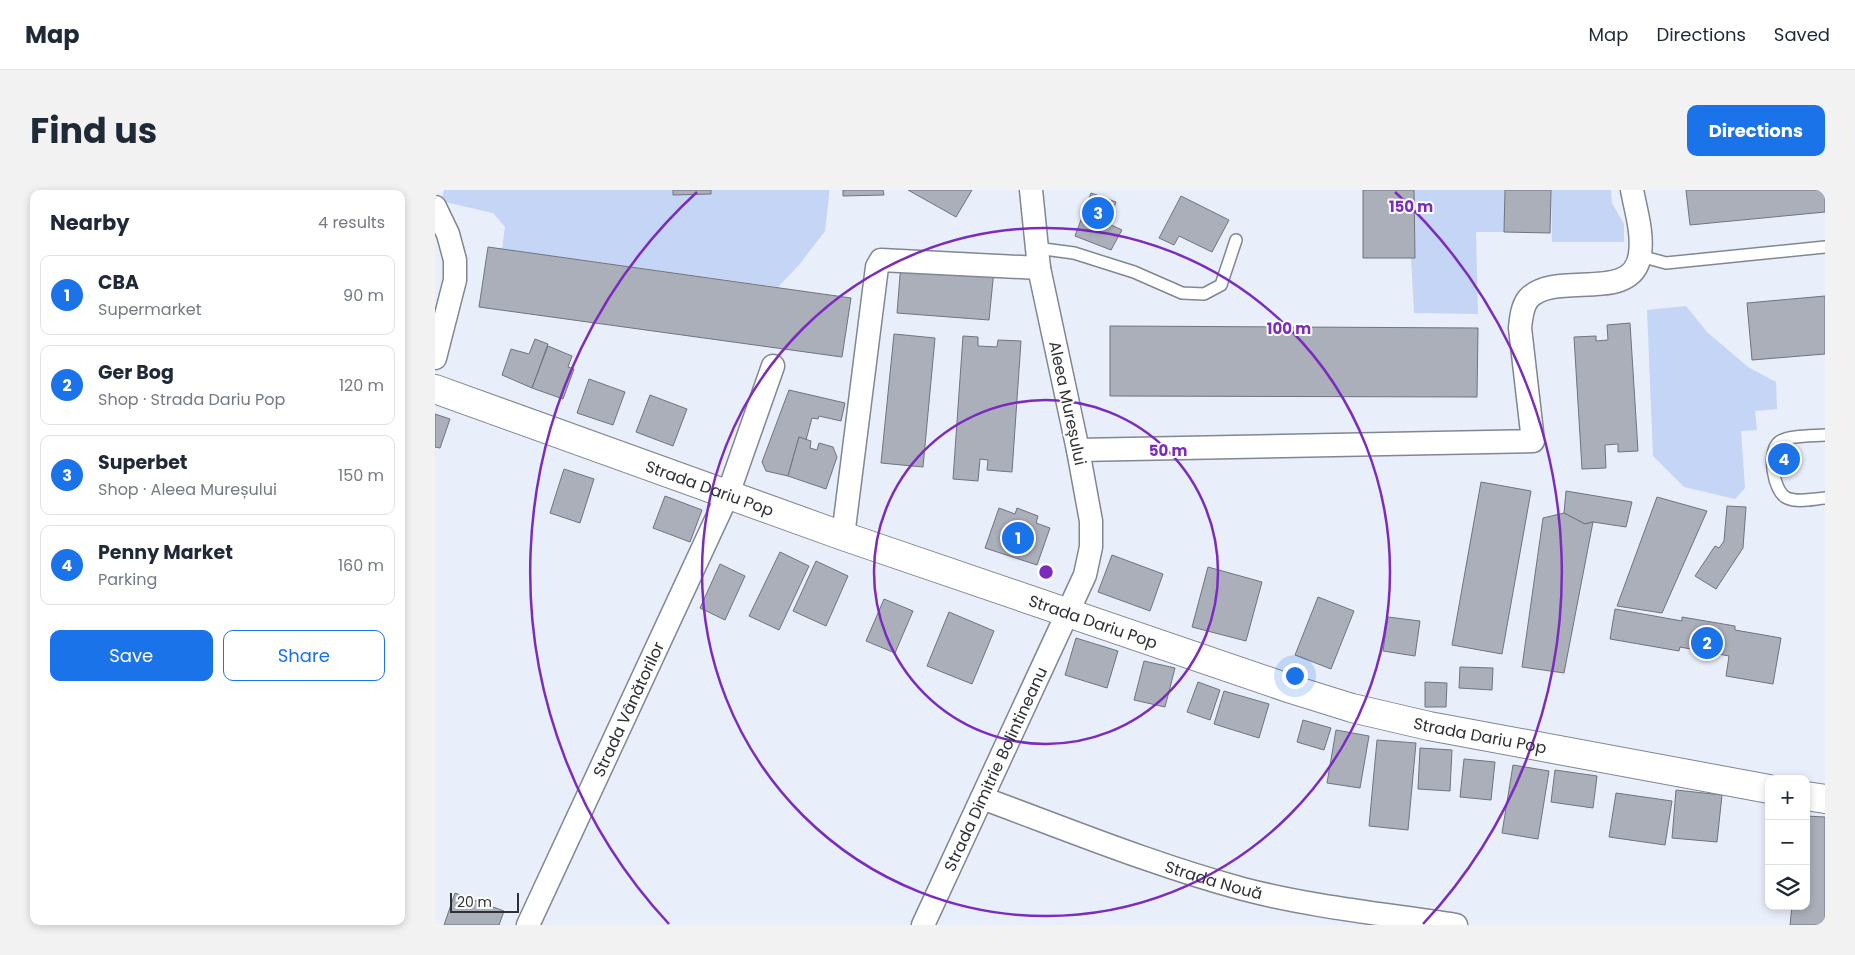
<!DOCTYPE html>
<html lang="en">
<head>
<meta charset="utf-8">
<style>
  body { margin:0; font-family:Poppins,sans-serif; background:#f2f2f3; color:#1f2937 }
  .controls { position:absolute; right:15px; bottom:15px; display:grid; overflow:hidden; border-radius:10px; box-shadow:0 2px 8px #0003 }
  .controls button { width:45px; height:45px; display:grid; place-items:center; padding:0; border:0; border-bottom:1px solid #e0e1e3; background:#fff; color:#1f2937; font:25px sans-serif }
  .scale { position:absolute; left:15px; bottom:12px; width:69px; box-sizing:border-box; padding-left:5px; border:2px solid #2e3034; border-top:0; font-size:14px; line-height:18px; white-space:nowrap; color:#2e3034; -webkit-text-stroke:4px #fff; paint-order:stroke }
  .you { position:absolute; left:859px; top:485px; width:18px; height:18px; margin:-12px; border:4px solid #fff; border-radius:50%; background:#1a73e8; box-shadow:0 0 0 8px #1a73e833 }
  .badge { display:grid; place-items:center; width:32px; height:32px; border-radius:50%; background:#1a73e8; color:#fff; font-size:16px; font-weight:700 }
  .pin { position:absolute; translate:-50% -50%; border:2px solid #fff; box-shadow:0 1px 5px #0006 }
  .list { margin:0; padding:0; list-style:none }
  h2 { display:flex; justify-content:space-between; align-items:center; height:65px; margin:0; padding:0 20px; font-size:21px }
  h2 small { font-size:16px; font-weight:400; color:#747a83 }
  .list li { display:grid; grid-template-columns:32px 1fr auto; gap:15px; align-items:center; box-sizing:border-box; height:80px; margin:0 10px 10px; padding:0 10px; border:1px solid #e0e1e3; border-radius:10px }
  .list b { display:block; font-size:19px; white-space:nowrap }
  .list p { margin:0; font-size:16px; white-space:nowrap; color:#747a83 }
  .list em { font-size:16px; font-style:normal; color:#747a83 }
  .actions { display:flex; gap:10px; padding:15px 20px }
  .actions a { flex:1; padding:11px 0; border:1px solid #1a73e8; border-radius:10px; text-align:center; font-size:18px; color:#1a73e8 }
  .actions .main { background:#1a73e8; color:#fff }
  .icon { flex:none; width:28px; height:28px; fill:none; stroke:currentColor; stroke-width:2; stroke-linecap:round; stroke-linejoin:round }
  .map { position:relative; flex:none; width:1390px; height:735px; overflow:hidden; border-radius:10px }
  header { display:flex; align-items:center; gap:30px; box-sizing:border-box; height:70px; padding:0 25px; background:#fff; border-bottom:1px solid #e0e1e3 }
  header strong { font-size:24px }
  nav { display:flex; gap:28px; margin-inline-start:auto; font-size:18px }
  .intro { display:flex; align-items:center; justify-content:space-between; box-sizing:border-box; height:120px; padding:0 30px }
  h1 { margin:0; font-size:35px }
  .button { padding:12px 22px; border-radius:10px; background:#1a73e8; color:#fff; font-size:18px; font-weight:700 }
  main { display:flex; gap:30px; padding:0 30px }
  aside { flex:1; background:#fff; border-radius:10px; box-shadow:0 2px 8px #0003 }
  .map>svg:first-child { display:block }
</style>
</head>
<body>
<header>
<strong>Map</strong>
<nav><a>Map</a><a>Directions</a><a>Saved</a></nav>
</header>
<div class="intro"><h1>Find us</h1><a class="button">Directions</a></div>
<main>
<aside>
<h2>Nearby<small>4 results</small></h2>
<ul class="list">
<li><span class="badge">1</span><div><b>CBA</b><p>Supermarket</p></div><em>90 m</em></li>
<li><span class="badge">2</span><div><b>Ger Bog</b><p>Shop · Strada Dariu Pop</p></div><em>120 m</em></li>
<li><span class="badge">3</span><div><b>Superbet</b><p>Shop · Aleea Mureșului</p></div><em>150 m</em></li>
<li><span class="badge">4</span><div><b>Penny Market</b><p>Parking</p></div><em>160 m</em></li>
</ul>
<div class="actions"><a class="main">Save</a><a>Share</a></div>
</aside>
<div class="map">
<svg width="1390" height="735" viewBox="0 0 1390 735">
  <rect width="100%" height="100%" fill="#e8eefa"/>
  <g fill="#c5d5f5">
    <path d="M9 0H394V6L390 41 364 75 343 97 67 59 70 37 58 23 6 11Z"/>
    <path d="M979 0H1070L1069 42H1041L1043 124 979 123 976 68 980 67Z"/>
    <path d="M1116 0H1176L1177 13 1189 34V52H1117Z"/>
    <path d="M1251 116 1272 142 1313 177 1341 192 1342 219 1320 221 1322 240 1306 241 1310 298 1300 309 1249 297 1218 266 1212 120Z"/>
  </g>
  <g fill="#aaafba" stroke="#6f747f">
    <path d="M238 0H276V4L238 5Z"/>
    <path d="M408 0H448L449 5 408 6Z"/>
    <path d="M473 0H537L521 27Z"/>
    <path d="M928 0H979L980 68H928Z"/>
    <path d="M1070 0H1116L1115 43 1069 42Z"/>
    <path d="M1251 0H1390V22L1255 35Z"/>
    <path d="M656 3 681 12 674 34 687 40 676 60 640 46Z"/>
    <path d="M746 6 794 30 777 62 744 46 739 55 724 48Z"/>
    <path d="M53 57 416 108 407 167 44 117Z"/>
    <path d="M466 73 559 80 554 130 462 123Z"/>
    <path d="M1390 106V164L1317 170 1312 113Z"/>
    <path d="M1195 133 1203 261 1183 262V254L1170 255 1171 278 1147 279 1139 147 1161 146V151L1173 150 1172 135Z"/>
    <path d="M675 136 1043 138 1042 207 675 206Z"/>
    <path d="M459 144 500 148 488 277 446 273Z"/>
    <path d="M528 146 543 147V156L562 157 563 150 586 151 577 282 552 280 553 270 545 269 543 291 518 289Z"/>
    <path d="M100 149 113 154 97 198 67 185 76 159 94 164Z"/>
    <path d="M113 156 137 166 133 177 139 179 128 209 97 198Z"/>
    <path d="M154 189 190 202 178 235 142 223Z"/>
    <path d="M354 200 410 213 406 231 384 226 383 229 377 228 371 250 364 247 353 286 331 281 327 272Z"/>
    <path d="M215 205 252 219 238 256 201 242Z"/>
    <path d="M0 224 15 229 5 258 0 257Z"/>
    <path d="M364 247 376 251 375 258 382 260 384 253 398 257 402 267 391 299 353 286Z"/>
    <path d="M129 279 159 289 145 333 115 323Z"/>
    <path d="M1046 292 1096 301 1067 464 1017 455Z"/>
    <path d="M1131 301 1197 312 1191 337 1158 332 1150 334 1129 323Z"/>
    <path d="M230 306 267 320 255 352 218 338Z"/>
    <path d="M1222 307 1272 321 1227 423 1182 416Z"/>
    <path d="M1292 316 1311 317 1308 358 1281 399 1260 386 1280 356 1284 358 1289 351Z"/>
    <path d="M564 318 580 324 582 318 603 326 601 333 615 338 602 375 550 358Z"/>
    <path d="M1129 323 1150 334 1158 332 1129 483 1087 477 1108 328Z"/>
    <path d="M345 362 374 376 344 440 314 426Z"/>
    <path d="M677 365 728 384 715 421 663 402Z"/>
    <path d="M381 371 413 386 391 436 358 421Z"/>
    <path d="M285 374 310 386 290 430 265 418Z"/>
    <path d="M773 377 827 392 811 451 757 437Z"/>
    <path d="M883 407 919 421 896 479 860 465Z"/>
    <path d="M449 409 478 421 460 463 431 451Z"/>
    <path d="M1180 419 1247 431V427L1300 436V440L1346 448 1338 494 1291 486 1294 466 1245 457 1244 461 1175 449Z"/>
    <path d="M514 422 559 441 537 494 492 476Z"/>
    <path d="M953 427 985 431 980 466 948 461Z"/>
    <path d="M641 448 683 461 672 498 630 485Z"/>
    <path d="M709 471 740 478 730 517 699 510Z"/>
    <path d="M1025 477 1058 478 1057 500 1024 498Z"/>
    <path d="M763 492 785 500 775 530 752 522Z"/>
    <path d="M990 492 1012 493 1011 517H990Z"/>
    <path d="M789 501 834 514 824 548 779 534Z"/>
    <path d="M868 530 896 538 889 560 862 552Z"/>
    <path d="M901 540 934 546 925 598 892 593Z"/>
    <path d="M942 550 981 553 973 640 934 636Z"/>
    <path d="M985 558 1017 560 1015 601 983 599Z"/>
    <path d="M1029 569 1060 572 1056 610 1025 607Z"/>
    <path d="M1078 575 1114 581 1103 649 1067 643Z"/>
    <path d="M1120 580 1162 586 1158 618 1116 612Z"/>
    <path d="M1241 600 1287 605 1282 652 1237 648Z"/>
    <path d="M1181 603 1237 611 1230 655 1174 647Z"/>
    <path d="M1371 626 1390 627V735H1355L1357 716H1371Z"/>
    <path d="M20 703 69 721 64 735H9Z"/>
  </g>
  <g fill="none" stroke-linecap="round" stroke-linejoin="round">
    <g stroke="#818791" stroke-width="14">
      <g id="lane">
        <path d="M601 58 639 63 699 82 747 103 769 104 786 95 801 50"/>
        <path d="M1205 66 1231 73 1390 57"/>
        <path d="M1390 245C1379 246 1353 245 1344 252 1332 261 1338 302 1352 308 1363 313 1378 309 1390 308"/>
      </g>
    </g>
    <g stroke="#818791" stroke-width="25">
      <g id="street">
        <path d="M0 17 13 44 20 70V90L0 168"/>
        <path d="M643 260 1098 251 1085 138C1086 128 1087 117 1093 109 1120 79 1199 115 1205 64 1208 43 1201 21 1197 0"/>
        <path d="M408 346 442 77 446 70 604 78"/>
        <path id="s1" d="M547 608C634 640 719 675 808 699 877 717 950 724 1021 735"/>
        <path id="s2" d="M93 735 293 304 338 176"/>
        <path id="s3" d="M488 735 650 385 656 357V331L643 260 604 78 596 0"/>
      </g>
    </g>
    <g stroke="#818791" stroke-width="30">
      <g id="secondary">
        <path id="s4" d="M0 199 408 346 856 499 917 518 994 536 1334 599"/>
        <path d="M1371 606 1390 609"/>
      </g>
    </g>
    <use href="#lane" stroke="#fff" stroke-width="11"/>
    <use href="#street" stroke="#fff" stroke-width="22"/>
    <use href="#secondary" stroke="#fff" stroke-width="28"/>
  </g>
  <g fill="none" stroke="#7b2cbf" stroke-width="2.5">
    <circle cx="611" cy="382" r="172"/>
    <circle cx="611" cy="382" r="344"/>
    <path d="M234 734A516 516 0 0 1 262 2M960 2A516 516 0 0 1 988 734"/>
  </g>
  <g text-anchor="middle" stroke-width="4" stroke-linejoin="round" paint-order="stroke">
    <g font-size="16" fill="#2e3034" stroke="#fff">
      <text transform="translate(633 213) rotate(78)" y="6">Aleea Mureșului</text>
      <text dy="6" stroke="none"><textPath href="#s4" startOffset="292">Strada Dariu Pop</textPath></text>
      <text dy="6" stroke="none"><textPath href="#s4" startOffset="698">Strada Dariu Pop</textPath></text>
      <text dy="6" stroke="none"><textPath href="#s2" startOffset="238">Strada Vânătorilor</textPath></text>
      <text dy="6" stroke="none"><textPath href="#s4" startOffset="1102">Strada Dariu Pop</textPath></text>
      <text dy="6" stroke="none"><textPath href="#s3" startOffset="172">Strada Dimitrie Bolintineanu</textPath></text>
      <text dy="6" stroke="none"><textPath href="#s1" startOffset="246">Strada Nouă</textPath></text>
    </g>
  </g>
  <circle cx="611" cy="382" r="8" fill="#7b2cbf" stroke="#fff" stroke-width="2.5"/>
  <g font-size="15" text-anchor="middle" font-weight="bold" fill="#7b2cbf" stroke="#fff" stroke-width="4" stroke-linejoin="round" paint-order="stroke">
    <text x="976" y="22">150 m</text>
    <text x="854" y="144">100 m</text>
    <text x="733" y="266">50 m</text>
  </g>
</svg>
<div class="controls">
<button>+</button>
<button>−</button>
<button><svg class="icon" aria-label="layers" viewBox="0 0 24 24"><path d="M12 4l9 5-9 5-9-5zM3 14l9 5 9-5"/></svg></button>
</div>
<div class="scale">20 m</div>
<div class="you"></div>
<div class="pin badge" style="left:583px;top:348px">1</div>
<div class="pin badge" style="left:1272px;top:453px">2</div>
<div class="pin badge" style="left:663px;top:23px">3</div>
<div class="pin badge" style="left:1349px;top:269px">4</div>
</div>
</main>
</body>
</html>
